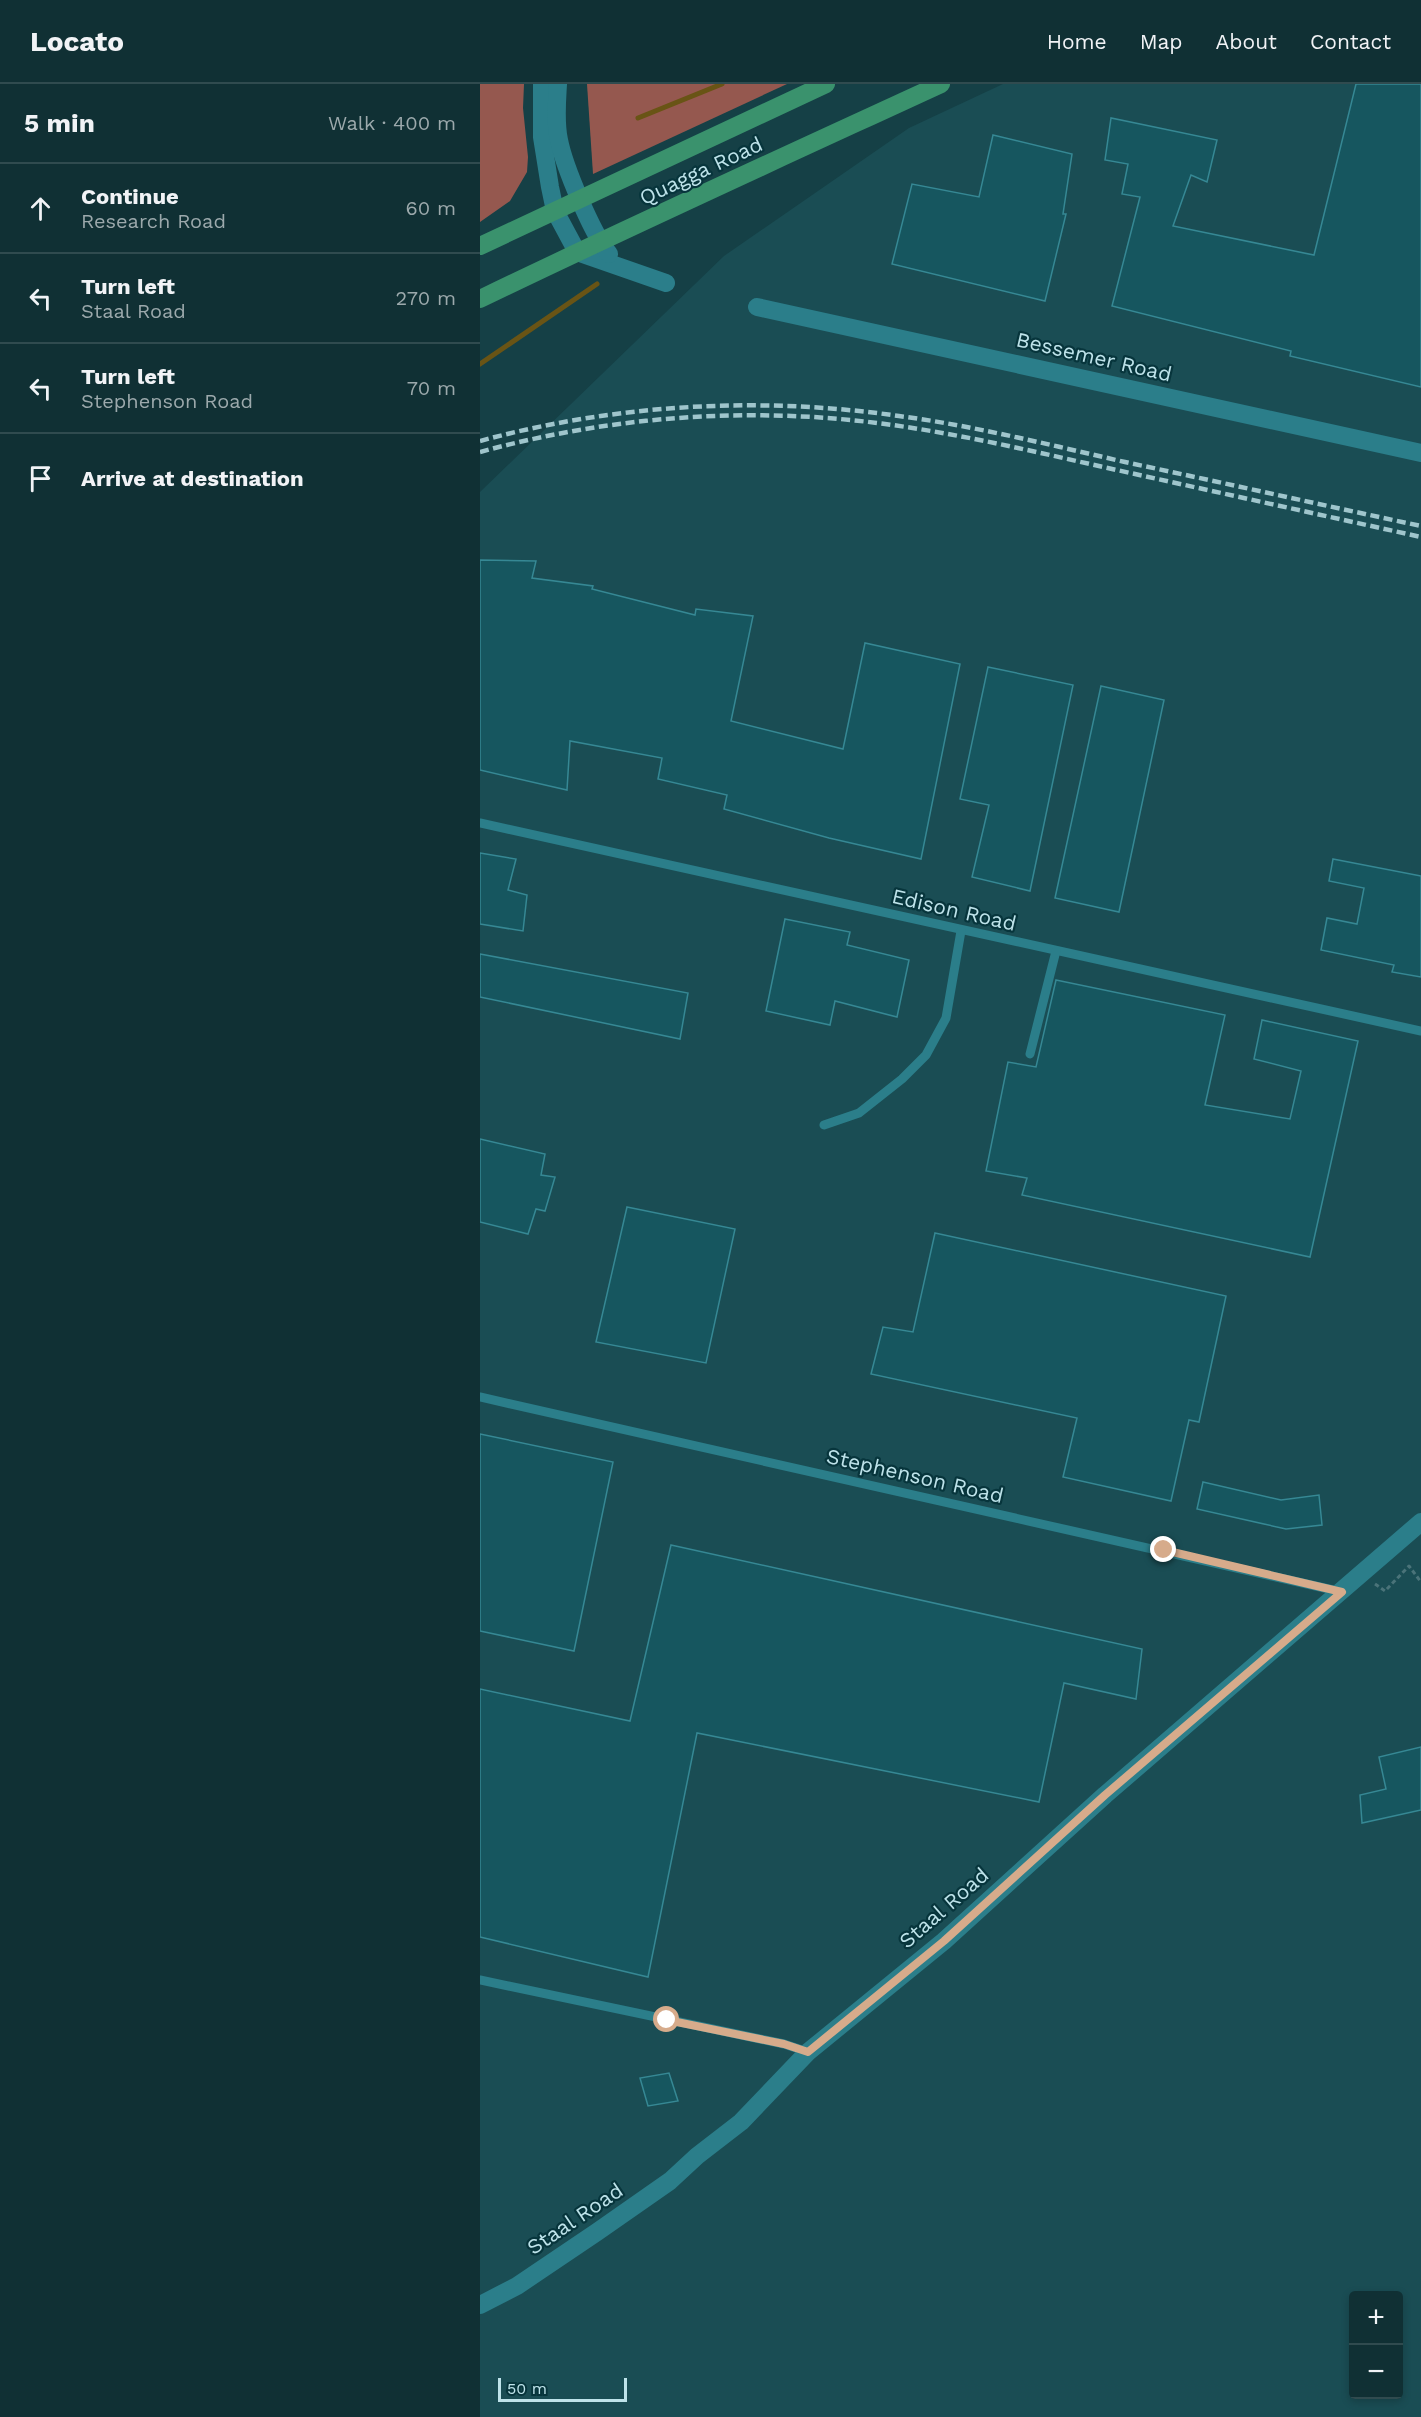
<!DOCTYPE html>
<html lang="en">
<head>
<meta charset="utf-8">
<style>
  body { margin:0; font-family:"Work Sans",sans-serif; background:#19383c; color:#f1f3f6 }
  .controls { position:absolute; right:18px; bottom:18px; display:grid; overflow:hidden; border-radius:6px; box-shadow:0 3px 9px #0003 }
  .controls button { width:54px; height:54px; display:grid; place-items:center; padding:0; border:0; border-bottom:2px solid #304b4f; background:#103034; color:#f1f3f6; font:30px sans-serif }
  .scale { position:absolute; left:18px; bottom:15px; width:129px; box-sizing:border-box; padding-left:6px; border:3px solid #bee3ea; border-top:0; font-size:16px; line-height:21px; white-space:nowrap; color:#bee3ea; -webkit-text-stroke:4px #07353c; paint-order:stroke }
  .stop { position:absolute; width:18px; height:18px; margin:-14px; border:4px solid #d6ab8b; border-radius:50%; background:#fff }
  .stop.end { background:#d6ab8b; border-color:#fff; box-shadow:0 2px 6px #0008 }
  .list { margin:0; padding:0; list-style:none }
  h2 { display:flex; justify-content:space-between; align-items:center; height:78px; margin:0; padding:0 24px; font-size:26px }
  h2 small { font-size:20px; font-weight:400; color:#9ca9ac }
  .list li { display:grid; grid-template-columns:39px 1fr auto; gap:18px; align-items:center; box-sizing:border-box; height:90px; padding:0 24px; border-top:2px solid #304b4f }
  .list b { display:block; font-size:22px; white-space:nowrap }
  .list p { margin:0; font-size:20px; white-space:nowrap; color:#9ca9ac }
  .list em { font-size:20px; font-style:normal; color:#9ca9ac }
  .icon { flex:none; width:33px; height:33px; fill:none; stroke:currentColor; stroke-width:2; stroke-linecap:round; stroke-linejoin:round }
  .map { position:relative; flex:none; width:941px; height:2333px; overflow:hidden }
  header { display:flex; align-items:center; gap:36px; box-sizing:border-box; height:84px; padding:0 30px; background:#103034; border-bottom:2px solid #304b4f }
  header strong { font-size:28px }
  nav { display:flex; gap:33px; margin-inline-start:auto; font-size:21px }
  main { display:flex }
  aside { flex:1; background:#103034 }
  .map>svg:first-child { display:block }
</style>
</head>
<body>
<header>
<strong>Locato</strong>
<nav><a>Home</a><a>Map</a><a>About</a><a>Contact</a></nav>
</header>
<main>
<aside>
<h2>5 min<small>Walk · 400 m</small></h2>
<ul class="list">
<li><svg class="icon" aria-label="ahead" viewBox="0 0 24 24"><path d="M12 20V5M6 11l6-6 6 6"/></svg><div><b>Continue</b><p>Research Road</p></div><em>60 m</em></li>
<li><svg class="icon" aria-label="left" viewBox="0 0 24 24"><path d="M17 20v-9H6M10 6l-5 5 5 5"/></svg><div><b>Turn left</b><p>Staal Road</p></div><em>270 m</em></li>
<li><svg class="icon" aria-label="left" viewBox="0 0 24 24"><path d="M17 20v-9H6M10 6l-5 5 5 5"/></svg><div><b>Turn left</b><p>Stephenson Road</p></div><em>70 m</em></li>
<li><svg class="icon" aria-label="arrive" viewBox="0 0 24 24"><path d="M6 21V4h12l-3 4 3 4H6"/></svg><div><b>Arrive at destination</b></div></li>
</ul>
</aside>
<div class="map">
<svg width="941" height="2333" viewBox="0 0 941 2333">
  <rect width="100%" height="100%" fill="#154046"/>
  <path fill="#1a4d54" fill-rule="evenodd" d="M523 0H941V2333H0V408L244 172 429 44ZM874 2212H918V2310H874Z"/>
  <g fill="#95584f">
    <path d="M0 0H44L43 24 48 73 47 88 30 117 0 138Z"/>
    <path d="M107 0H307L113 90Z"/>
  </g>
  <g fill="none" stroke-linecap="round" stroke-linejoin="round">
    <g stroke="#695415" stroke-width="5">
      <path d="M158 34 242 0"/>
      <path d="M0 280 117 200"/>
    </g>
  </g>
  <g fill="#16565f" stroke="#368894" stroke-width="1.5">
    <path d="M876 0H941V303L810 272 811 267 632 222 660 113 642 110 648 80 625 76 631 34 737 56 727 98 711 91 693 142 834 171Z"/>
    <path d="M513 51 592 70 583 130H586L565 217 412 180 432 100 499 113Z"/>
    <path d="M0 476 56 477 52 494 113 502 112 505 215 531 216 525 273 532 251 637 363 665 385 559 480 580 441 775 349 754 244 725 247 711 178 695 182 674 90 657 87 706 0 686Z"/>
    <path d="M508 583 593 601 550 807 492 793 509 721 480 715Z"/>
    <path d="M621 602 684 616 639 828 575 814Z"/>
    <path d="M0 769 36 775 28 806 47 811 43 847 0 840Z"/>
    <path d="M853 775 941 792V893L912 888 914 881 841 866 847 834 877 840 884 804 849 797Z"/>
    <path d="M305 835 370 848 367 861 429 876 417 933 355 917 350 941 286 927Z"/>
    <path d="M0 870 208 909 200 955 0 913Z"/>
    <path d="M576 896 745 931 725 1021 810 1035 821 987 774 975 782 936 878 957 830 1173 542 1111 547 1094 506 1087 528 978 556 983Z"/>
    <path d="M0 1055 65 1070 61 1091 75 1093 65 1127 56 1125 48 1150 0 1138Z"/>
    <path d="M147 1123 255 1145 226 1279 116 1258Z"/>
    <path d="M455 1149 746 1212 719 1338 709 1336 691 1417 583 1393 597 1334 391 1290 403 1243 433 1248Z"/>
    <path d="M0 1350 133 1378 94 1567 0 1547Z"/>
    <path d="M723 1398 801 1416 839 1411 842 1441 806 1445 717 1425Z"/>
    <path d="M191 1461 662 1565 656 1615 584 1599 559 1718 217 1649 168 1893 0 1853V1605L150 1637Z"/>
    <path d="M941 1663V1726L882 1739 880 1711 906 1705 899 1673Z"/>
    <path d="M189 1989 198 2017 168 2022 160 1994Z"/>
  </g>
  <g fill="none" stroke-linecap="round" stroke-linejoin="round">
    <path stroke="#4a7379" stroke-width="3" stroke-dasharray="4.5 3" stroke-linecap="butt" d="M895 1500 905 1507 929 1482 941 1498"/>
    <g stroke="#2b7e8a" stroke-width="9">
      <path d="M0 739 941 947"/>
      <path d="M550 970 576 867"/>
      <path d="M344 1041 379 1029 422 995 446 971 466 934 481 847"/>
      <path d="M0 1313 862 1508"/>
      <path d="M0 1896 304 1960 328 1968"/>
    </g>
    <g stroke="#2b7e8a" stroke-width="18">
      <path d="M62 0V53L70 103 75 127 97 168 186 199"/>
      <path d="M78 0C77 18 75 38 79 56 84 82 112 149 129 170"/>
      <path d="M277 223 941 369"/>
      <path d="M0 2221 37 2202 117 2148 190 2097 217 2072 261 2038 328 1968 464 1857 625 1711 941 1438"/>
    </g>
    <g stroke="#3a926d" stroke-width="18">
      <path d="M0 162 346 0"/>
      <path d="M0 215C153 141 307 71 461 0"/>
    </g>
    <g stroke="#9fc5cc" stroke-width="4.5" stroke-dasharray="9 4.5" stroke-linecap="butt">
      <path d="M0 357C136 320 280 312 419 332 495 342 570 361 645 378 744 399 842 421 941 442"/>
      <path d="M0 368C131 332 271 322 405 340 489 351 572 372 655 390 750 411 846 432 941 453"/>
    </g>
  </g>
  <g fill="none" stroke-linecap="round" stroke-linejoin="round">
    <path stroke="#d6ab8b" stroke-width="8" d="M187 1936 304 1960 328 1968 464 1857 625 1711 862 1508 684 1466"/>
  </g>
  <g text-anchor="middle" stroke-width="4.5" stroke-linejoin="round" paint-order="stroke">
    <g font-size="21" fill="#bee3ea" stroke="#07353c">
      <text transform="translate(221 87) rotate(-25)" y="7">Quagga Road</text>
      <text transform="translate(614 273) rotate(13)" y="7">Bessemer Road</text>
      <text transform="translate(474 826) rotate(13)" y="7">Edison Road</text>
      <text transform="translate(435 1392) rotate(13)" y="7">Stephenson Road</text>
      <text transform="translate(464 1824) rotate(-41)" y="7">Staal Road</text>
      <text transform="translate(95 2135) rotate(-34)" y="7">Staal Road</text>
    </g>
  </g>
</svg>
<div class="controls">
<button>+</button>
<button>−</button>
</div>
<div class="scale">50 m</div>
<div class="stop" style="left:187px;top:1936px"></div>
<div class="stop end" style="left:684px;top:1466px"></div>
</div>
</main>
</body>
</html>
